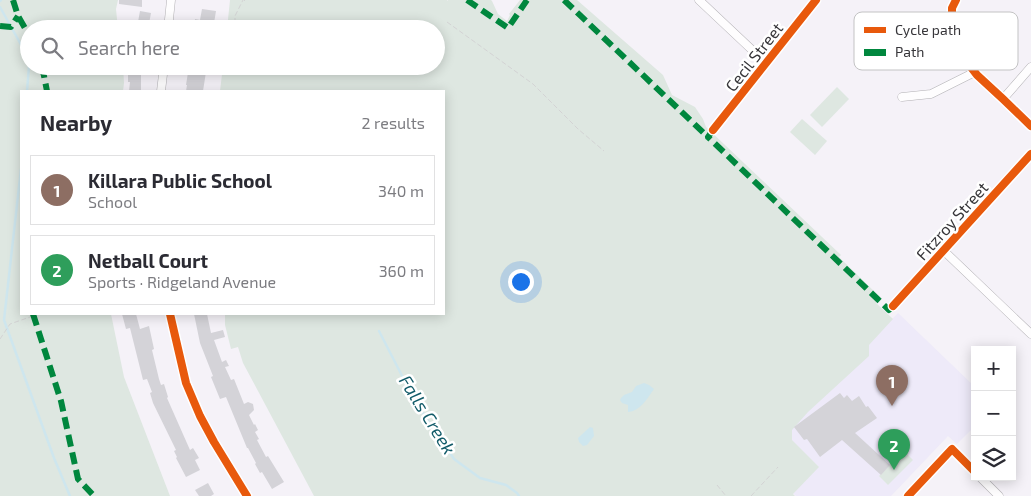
<!DOCTYPE html>
<html lang="en">
<head>
<meta charset="utf-8">
<style>
  body { margin:0; font-family:"Exo 2",sans-serif; background:#f2f2f3; color:#2b2b33 }
  .controls { position:absolute; right:15px; bottom:15px; display:grid; overflow:hidden; border-radius:0px; box-shadow:0 2px 12px #0003 }
  .controls button { width:45px; height:45px; display:grid; place-items:center; padding:0; border:0; border-bottom:1px solid #e1e1e2; background:#fff; color:#2b2b33; font:25px sans-serif }
  .you { position:absolute; left:520px; top:281px; width:18px; height:18px; margin:-12px; border:4px solid #fff; border-radius:50%; background:#1a73e8; box-shadow:0 0 0 8px #1a73e833 }
  .badge { display:grid; place-items:center; width:32px; height:32px; border-radius:50%; background:#7a787c; color:#fff; font-size:16px; font-weight:700 }
  .pin { position:absolute; translate:-50% -41px; filter:drop-shadow(0 1px 2px #0008) }
  .pin::after { content:''; position:absolute; top:26px; width:18px; height:15px; background:inherit; clip-path:polygon(0 0,100% 0,50% 100%) }
  .list { margin:0; padding:0; list-style:none }
  h2 { display:flex; justify-content:space-between; align-items:center; height:65px; margin:0; padding:0 20px; font-size:21px }
  h2 small { font-size:16px; font-weight:400; color:#7c7c81 }
  .list li { display:grid; grid-template-columns:32px 1fr auto; gap:15px; align-items:center; box-sizing:border-box; height:70px; margin:0 10px 10px; padding:0 10px; border:1px solid #e1e1e2; border-radius:0px }
  .list b { display:block; font-size:19px; white-space:nowrap }
  .list p { margin:0; font-size:16px; white-space:nowrap; color:#7c7c81 }
  .list em { font-size:16px; font-style:normal; color:#7c7c81 }
  .icon { flex:none; width:28px; height:28px; fill:none; stroke:currentColor; stroke-width:2; stroke-linecap:round; stroke-linejoin:round }
  .map { position:relative; flex:none; width:1031px; height:496px; overflow:hidden }
  .search { position:absolute; background:#fff; box-shadow:0 2px 12px #0003; left:20px; top:20px; width:425px; height:55px; display:flex; align-items:center; gap:12px; box-sizing:border-box; padding:0 18px; border-radius:28px; color:#7c7c81; font-size:19px }
  .panel { position:absolute; background:#fff; box-shadow:0 2px 12px #0003; left:20px; top:90px; width:425px; height:225px; border-radius:0px }
  .map>svg:first-child { display:block }
</style>
</head>
<body>
<div class="map">
<svg width="1031" height="496" viewBox="0 0 1031 496">
  <rect width="100%" height="100%" fill="#f5f2f8"/>
  <path fill="#eeeaf9" d="M898 313 975 387V426L957 444 948 436 891 496H796L793 493 818 466 792 442V424Z"/>
  <g fill="#dee7e1">
    <path d="M0 0H118L116 9 118 29H29V66H123L124 83 123 91H21V314H111L124 377 170 496H0Z"/>
    <path d="M230 0H447L448 1V0H491L492 1 498 14 507 21 510 15 509 14 520 0H577L663 75 672 95 695 107 703 119 706 127 841 255 839 257 880 297 876 303 893 319 869 345V356L808 412 792 430V440L819 467 793 494 795 496H314L243 363 238 347 231 349 225 325V314H444V91H220L223 66H436V29H227Z"/>
    <path d="M837 87 849 99 822 127 810 115Z"/>
    <path d="M802 119 827 141 815 155 790 132Z"/>
    <path d="M904 451 913 460 888 485 879 476Z"/>
  </g>
  <g fill="#cee6ee">
    <path d="M644 383 649 385 654 389C647 399 640 411 628 412V405L622 403 620 400 621 398 624 395 632 392 636 386Z"/>
    <path d="M590 427 593 428 594 436 587 445 583 446 579 442 578 438Z"/>
  </g>
  <g fill="none" stroke-linecap="round" stroke-linejoin="round">
    <g stroke="#cee6ee" stroke-width="2.5">
      <path d="M0 1 1 0"/>
      <path d="M0 7 29 59"/>
      <path d="M27 91 29 66"/>
      <path d="M21 169 4 320 54 458 70 496"/>
      <path d="M379 331 416 403 454 459 480 478 506 485 517 493 519 496"/>
    </g>
  </g>
  <g fill="#d4d3d8">
    <path d="M119 0H142V7L119 4Z"/>
    <path d="M202 9 216 11 214 23 231 25V29H195L194 27 195 19 200 20Z"/>
    <path d="M140 11 151 13 148 29H134L136 21 138 22Z"/>
    <path d="M128 66H141V91H129L130 82H128Z"/>
    <path d="M189 66H211L210 73 206 72 203 91H186L187 85H186Z"/>
    <path d="M122 314H136L140 329 149 326 154 349 152 350 159 379 161 385 164 384 168 397 167 398 190 450 193 448 199 458 195 460 200 470 186 477 176 458 177 457 174 451 176 450 153 403 150 393 152 392 147 379 143 380 130 328 126 329Z"/>
    <path d="M194 314H207L211 333 223 330 225 337 214 340 222 362 226 360 229 366 225 367 231 380 234 379 244 404 248 402 253 404 254 410 249 415 254 425 255 424 258 430 255 432 259 439 257 440 266 457 268 456 284 482 272 489 262 472 260 473 255 464 256 463 248 448H247L226 397 220 399 211 377 213 376 200 343Z"/>
    <path d="M840 393 844 398 847 395 852 401 859 396 866 407 868 406 877 418 855 433 890 465 881 475 842 440 820 457 807 439 804 440 794 427Z"/>
    <path d="M208 483 214 494 211 496H199L195 490Z"/>
  </g>
  <g fill="none" stroke-linecap="round" stroke-linejoin="round">
    <g stroke="#b2b0b4" stroke-width="9">
      <g id="minor">
        <path d="M699 0 766 63"/>
        <path d="M956 0 952 8V33L960 53 977 75 1003 99 1031 126"/>
        <path d="M168 29 171 0"/>
        <path d="M161 91 164 66"/>
        <path d="M902 97 931 94 975 72"/>
        <path d="M1003 99 1031 67"/>
        <path d="M713 130 816 0"/>
        <path d="M944 251 1031 334"/>
        <path d="M893 306 1031 154"/>
        <path d="M170 314 186 383 200 416 214 442 247 496"/>
        <path d="M980 477 999 496"/>
        <path d="M908 496 952 449 975 472"/>
      </g>
    </g>
    <g stroke="#d3d3d4" stroke-width="1" stroke-dasharray="5 2.5" stroke-linecap="butt">
      <path d="M244 0 245 1"/>
      <path d="M447 22 533 84 578 129 604 151"/>
      <path d="M235 23V16L243 0"/>
      <path d="M0 339 10 324 33 316 37 314"/>
      <path d="M717 485 726 496"/>
      <path d="M751 496 778 467"/>
    </g>
    <use href="#minor" stroke="#fefdfe" stroke-width="8"/>
    <g stroke="#00873e" stroke-width="6" stroke-dasharray="12 6" stroke-linecap="butt">
      <path d="M13 0 18 16 29 35"/>
      <path d="M467 0 508 28 527 0"/>
      <path d="M564 0 708 137"/>
      <path d="M0 26 11 27 18 16"/>
      <path d="M42 66 47 91"/>
      <path d="M713 130 708 137 889 310 893 306"/>
      <path d="M33 314 61 401 78 479 94 496"/>
    </g>
    <g stroke="#fff" stroke-width="11">
      <g id="cycleway">
        <path d="M956 0 952 8V33L960 53 977 75 1003 99 1031 126"/>
        <path d="M713 130 816 0"/>
        <path d="M893 306 1031 154"/>
        <path d="M170 314 186 383 200 416 214 442 247 496"/>
        <path d="M908 496 952 449 975 472"/>
      </g>
    </g>
    <use href="#cycleway" stroke="#e8590c" stroke-width="8"/>
  </g>
  <g text-anchor="middle" stroke-width="5" stroke-linejoin="round" paint-order="stroke">
    <g font-size="16" fill="#37363a" stroke="#fff">
      <text transform="translate(754 57) rotate(-52)" y="6">Cecil Street</text>
      <text transform="translate(952 221) rotate(-48)" y="6">Fitzroy Street</text>
    </g>
    <g font-size="18" font-style="italic" fill="#125b69" stroke="#fff">
      <text transform="translate(427 415) rotate(58)" y="6">Falls Creek</text>
    </g>
  </g>
  <rect x="854" y="12" width="164" height="58" rx="8" fill="#fff" stroke="#c3c3c4" stroke-width="1"/>
  <rect x="864" y="27" width="22" height="6" fill="#e8590c"/>
  <rect x="864" y="49" width="22" height="7" fill="#00873e"/>
  <g font-size="14" fill="#37363a">
    <text x="895" y="35">Cycle path</text>
    <text x="895" y="57">Path</text>
  </g>
</svg>
<div class="controls">
<button>+</button>
<button>−</button>
<button><svg class="icon" aria-label="layers" viewBox="0 0 24 24"><path d="M12 4l9 5-9 5-9-5zM3 14l9 5 9-5"/></svg></button>
</div>
<div class="you"></div>
<div class="pin badge" style="left:892px;top:406px;background:#8d6e63">1</div>
<div class="pin badge" style="left:894px;top:470px;background:#2e9e5b">2</div>
<div class="search"><svg class="icon" aria-label="search" viewBox="0 0 24 24"><circle cx="10" cy="10" r="6"/><path d="M15 15l6 6"/></svg>Search here</div>
<section class="panel">
<h2>Nearby<small>2 results</small></h2>
<ul class="list">
<li><span class="badge" style="background:#8d6e63">1</span><div><b>Killara Public School</b><p>School</p></div><em>340 m</em></li>
<li><span class="badge" style="background:#2e9e5b">2</span><div><b>Netball Court</b><p>Sports · Ridgeland Avenue</p></div><em>360 m</em></li>
</ul>
</section>
</div>
</body>
</html>
